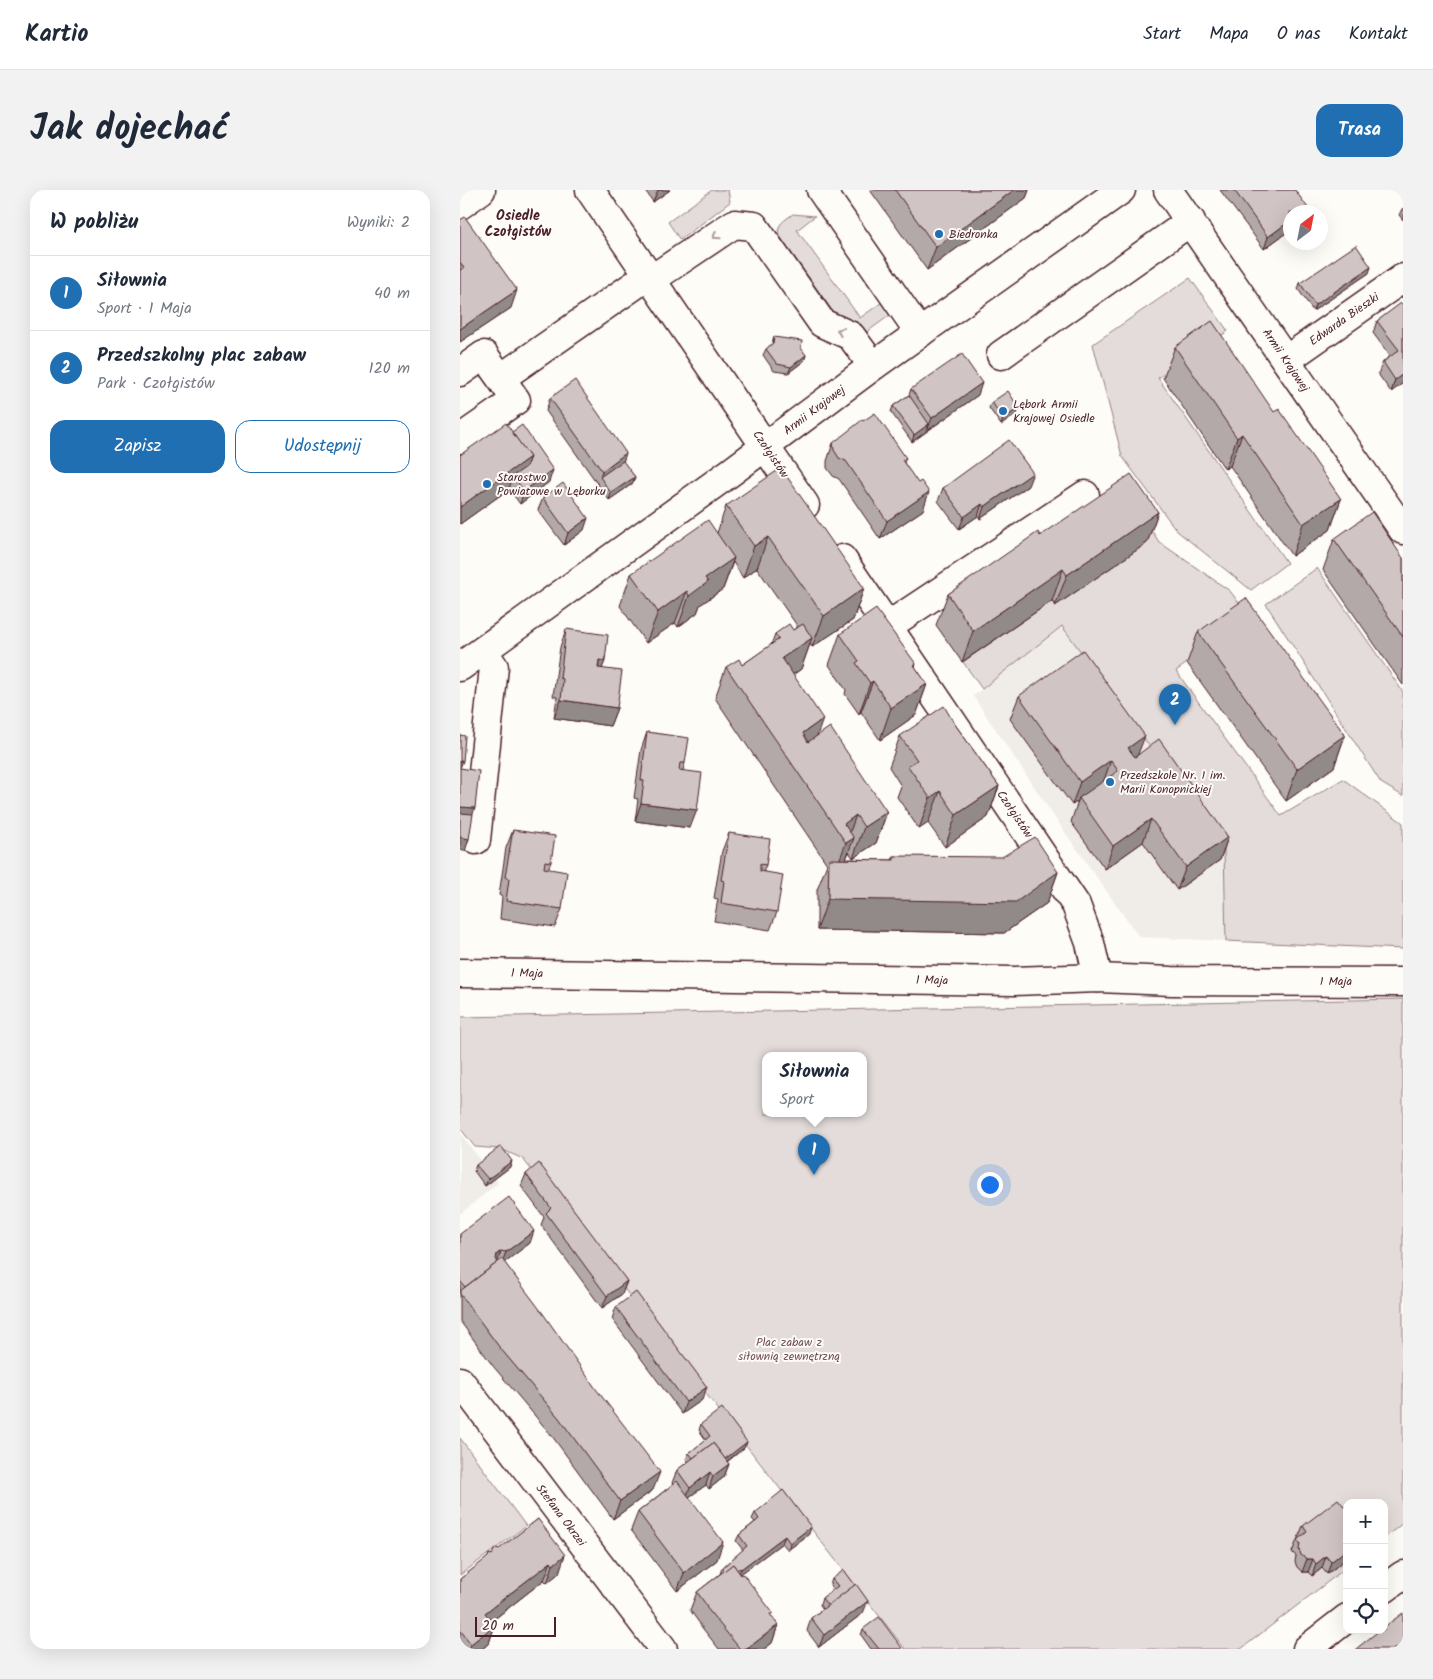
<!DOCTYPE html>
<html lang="pl">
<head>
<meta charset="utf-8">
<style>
  body { margin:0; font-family:Kalam,sans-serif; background:#f2f2f3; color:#1f2937 }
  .controls { position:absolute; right:15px; bottom:15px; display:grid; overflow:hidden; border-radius:10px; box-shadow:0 5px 20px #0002 }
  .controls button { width:45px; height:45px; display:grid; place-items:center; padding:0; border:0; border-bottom:1px solid #e0e1e3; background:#fff; color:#1f2937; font:25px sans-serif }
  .compass { position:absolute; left:823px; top:15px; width:45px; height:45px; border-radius:50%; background:#fff; box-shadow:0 5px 20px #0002; rotate:32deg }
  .scale { position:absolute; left:15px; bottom:12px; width:81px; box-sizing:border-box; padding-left:5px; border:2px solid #4a1f2b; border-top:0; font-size:14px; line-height:18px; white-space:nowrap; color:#4a1f2b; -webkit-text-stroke:4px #fdfcf7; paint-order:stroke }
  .you { position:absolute; left:529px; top:994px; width:18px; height:18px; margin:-12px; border:4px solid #fff; border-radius:50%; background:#1a73e8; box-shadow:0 0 0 8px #1a73e833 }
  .badge { display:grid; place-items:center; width:32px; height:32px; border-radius:50%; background:#1f6fb2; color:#fff; font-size:16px; font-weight:700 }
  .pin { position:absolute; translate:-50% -41px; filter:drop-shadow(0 1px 2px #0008) }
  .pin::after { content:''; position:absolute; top:26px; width:18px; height:15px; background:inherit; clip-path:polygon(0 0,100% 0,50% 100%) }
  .popup { position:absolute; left:302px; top:862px; width:105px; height:65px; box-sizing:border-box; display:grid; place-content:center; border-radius:10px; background:#fff; filter:drop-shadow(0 1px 4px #0005); font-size:16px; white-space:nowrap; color:#747a83 }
  .popup b { font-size:19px; color:#1f2937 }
  .popup::after { content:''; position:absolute; left:50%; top:100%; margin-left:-10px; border:10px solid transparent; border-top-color:#fff }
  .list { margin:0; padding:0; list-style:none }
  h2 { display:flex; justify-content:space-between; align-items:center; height:65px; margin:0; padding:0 20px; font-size:21px }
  h2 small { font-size:16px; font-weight:400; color:#747a83 }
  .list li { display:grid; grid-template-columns:32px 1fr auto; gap:15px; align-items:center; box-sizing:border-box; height:75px; padding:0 20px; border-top:1px solid #e0e1e3 }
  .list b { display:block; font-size:19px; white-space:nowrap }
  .list p { margin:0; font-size:16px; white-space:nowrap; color:#747a83 }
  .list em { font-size:16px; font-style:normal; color:#747a83 }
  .actions { display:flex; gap:10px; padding:15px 20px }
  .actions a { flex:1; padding:11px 0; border:1px solid #1f6fb2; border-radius:15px; text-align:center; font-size:18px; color:#1f6fb2 }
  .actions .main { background:#1f6fb2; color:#fff }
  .icon { flex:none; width:28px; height:28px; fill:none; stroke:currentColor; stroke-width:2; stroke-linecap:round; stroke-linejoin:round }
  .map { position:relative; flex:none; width:943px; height:1459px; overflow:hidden; border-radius:15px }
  header { display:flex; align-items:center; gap:30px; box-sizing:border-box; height:70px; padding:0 25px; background:#fff; border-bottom:1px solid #e0e1e3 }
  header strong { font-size:24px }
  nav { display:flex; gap:28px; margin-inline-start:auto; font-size:18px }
  .intro { display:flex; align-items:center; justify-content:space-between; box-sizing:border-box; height:120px; padding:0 30px }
  h1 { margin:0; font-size:35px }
  .button { padding:12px 22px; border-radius:15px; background:#1f6fb2; color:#fff; font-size:18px; font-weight:700 }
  main { display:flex; gap:30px; padding:0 30px }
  aside { flex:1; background:#fff; border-radius:15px; box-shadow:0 5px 20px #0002 }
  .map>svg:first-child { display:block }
</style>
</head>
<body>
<header>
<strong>Kartio</strong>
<nav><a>Start</a><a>Mapa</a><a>O nas</a><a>Kontakt</a></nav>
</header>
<div class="intro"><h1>Jak dojechać</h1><a class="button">Trasa</a></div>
<main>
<aside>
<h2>W pobliżu<small>Wyniki: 2</small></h2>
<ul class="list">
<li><span class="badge">1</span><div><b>Siłownia</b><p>Sport · 1 Maja</p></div><em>40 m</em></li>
<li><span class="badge">2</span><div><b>Przedszkolny plac zabaw</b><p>Park · Czołgistów</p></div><em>120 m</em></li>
</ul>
<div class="actions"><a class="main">Zapisz</a><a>Udostępnij</a></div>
</aside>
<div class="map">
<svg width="943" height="1459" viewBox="0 0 943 1459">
  <rect width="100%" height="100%" fill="#fdfcf7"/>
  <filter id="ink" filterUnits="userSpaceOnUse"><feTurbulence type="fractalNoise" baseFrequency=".02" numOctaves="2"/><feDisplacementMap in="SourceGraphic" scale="10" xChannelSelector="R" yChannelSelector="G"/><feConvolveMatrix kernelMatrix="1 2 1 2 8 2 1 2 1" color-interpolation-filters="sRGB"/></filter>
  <g filter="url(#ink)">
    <g fill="#f0ece8">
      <path d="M654 397 821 626 883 589 943 633V759L679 747 600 635 513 506 602 436Z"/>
      <path d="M0 943 38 993 0 1024Z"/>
    </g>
    <g fill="#e3dcda" stroke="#967e82" fill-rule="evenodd">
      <path d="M252 0H268L270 12 220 50 208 32Z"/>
      <path d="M333 24 355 26 337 40 400 128 425 110 433 123 400 147 381 133 319 45C316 34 325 30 333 24Z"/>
      <path d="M730 88 768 141 698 188 827 373 791 400 717 341 662 266 633 154Z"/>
      <path d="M674 313 699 352 770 401 789 426 775 439 716 481 821 626 883 589 943 633V759L766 751 764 658 602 436 522 499 503 472 592 411 595 416 686 353Z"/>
      <path d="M857 378 943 502V606L921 593 806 414Z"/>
      <path d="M943 809V1333L924 1348V1313H887V1377L781 1459H445L63 969 41 959 15 957 0 938V827ZM305 866H403V924H305Z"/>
      <path d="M0 1248 66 1336 0 1385Z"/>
    </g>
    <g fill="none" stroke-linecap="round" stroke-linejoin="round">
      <g stroke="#4a1f2b" stroke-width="31">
        <g id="minor">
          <path d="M130 0 345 315"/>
          <path d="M361 0 460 143"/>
          <path d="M708 0 943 340"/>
          <path d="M0 15 21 0"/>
          <path d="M192 89 274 34 294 36 362 133 391 146 413 176"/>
          <path d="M541 165 731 31"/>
          <path d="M826 170 943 88"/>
          <path d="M0 182 24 165 56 210 0 249"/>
          <path d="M41 188 189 85"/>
          <path d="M382 369 616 715 630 753 638 788"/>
          <path d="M428 436 625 305"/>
          <path d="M0 477 271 282 413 176 661 0"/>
          <path d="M16 650 34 477 23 461"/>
          <path d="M0 783 554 791 638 788 712 791 943 792"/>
          <path d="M0 1191 203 1459"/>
          <path d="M924 1399 943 1385"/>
          <path d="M847 1459 887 1428"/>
        </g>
      </g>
      <use href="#minor" stroke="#fdfcf7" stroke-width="28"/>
    </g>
    <g fill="#b3a9a9" stroke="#4a1f2b">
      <path d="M185 0H210L193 12Z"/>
      <path d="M410 0H569L566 8 467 80Z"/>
      <path d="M760 0H835L830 22V40L804 59Z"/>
      <path d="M943 18V30L939 25 942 19Z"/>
      <path d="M0 30 51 118 0 152Z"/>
      <path d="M909 83 853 121 838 99 840 93Z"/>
      <path d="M943 115V193L931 202 918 184 923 172 930 166 913 143 917 131Z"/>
      <path d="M314 147 346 165 344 171 328 183 314 181 303 165 306 159 312 154Z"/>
      <path d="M715 157 881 309 870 340 832 366 770 276 765 279 703 188Z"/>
      <path d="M451 199 518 205 452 252 431 222 433 216 449 205Z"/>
      <path d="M90 208 163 272 175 287 172 294 149 310 86 221Z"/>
      <path d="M532 212 557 224 541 235 529 218Z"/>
      <path d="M373 253 446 268 444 272 463 320 420 349 379 289 373 286 367 278V271Z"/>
      <path d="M0 265 89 292 60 314 49 299 0 334Z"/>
      <path d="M568 296 520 329 518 326 499 339 478 311 483 298Z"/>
      <path d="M83 308 124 340 104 355 78 320Z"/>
      <path d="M266 316 404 398 393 430 352 457 350 454 341 479 333 485 357 546 427 622 416 653 393 668 389 662 386 669 432 670 434 666 598 682 587 713 544 743 357 740V700L367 674 255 508 266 477 282 475 311 455 315 444 333 440 338 437 297 378 283 388 273 372 263 399 240 415 237 423 218 437 215 433 186 453 160 416 171 384 257 343Z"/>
      <path d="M698 322 687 353 595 416 592 411 502 472 476 435 488 404 580 346Z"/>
      <path d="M874 349 943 368V495L863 380Z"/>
      <path d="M106 439 145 471 142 478 157 518 150 536 94 528 97 507 93 506 100 457Z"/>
      <path d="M738 442 885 545 874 577 826 611 727 473Z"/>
      <path d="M380 444 456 474 455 477 467 494 456 525 420 550 401 522 399 524 385 504 386 500 369 475Z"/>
      <path d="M559 506 678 564 768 647 760 670 717 700 683 652 645 679 611 632 618 611 612 615 550 529Z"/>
      <path d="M494 533 539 596 528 627 485 657 468 633 459 639 437 607 441 596 429 577 440 546Z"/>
      <path d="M187 542 225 573 223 580 230 638 175 631 178 609 174 608 181 560Z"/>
      <path d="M53 640 91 672 88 679 102 719 95 737 40 729 42 707 39 705 46 658Z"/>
      <path d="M269 643 306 675 303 682 317 722 310 740 254 731 258 709 254 708 262 661Z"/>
      <path d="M16 975 50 977 25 996 14 981Z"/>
      <path d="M66 984 167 1091 162 1104 142 1118 81 1035 84 1027 61 996Z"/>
      <path d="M0 1044 70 1053 44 1072 193 1300 153 1329 92 1246 33 1176 0 1131Z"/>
      <path d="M156 1117 242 1210 222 1224 152 1129Z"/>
      <path d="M241 1234 287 1252 284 1258 267 1272 269 1274 264 1287 249 1299 246 1295 229 1307 257 1370 217 1401 171 1340 178 1322 213 1294 212 1293 217 1280 228 1272 226 1269 229 1263 246 1250 239 1240Z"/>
      <path d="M295 1323 349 1344 328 1360 322 1353 280 1384 318 1435 312 1453 304 1459H259L240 1435V1434L230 1420 237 1402 260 1384 262 1378 283 1360 276 1351 279 1345 295 1332 292 1329Z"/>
      <path d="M78 1329 99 1383 87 1393 84 1390 32 1431 35 1435 29 1453 22 1459H0V1389L28 1368 29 1364 32 1365Z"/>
      <path d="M843 1336 887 1368 867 1384 862 1378 852 1386 848 1382H842L837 1377 835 1372 836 1366 832 1362Z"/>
      <path d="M372 1389 403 1423 359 1457 347 1441 351 1428 363 1419 360 1415 362 1408 374 1400 370 1395Z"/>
      <path d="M403 1439 442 1458V1459H411L401 1445Z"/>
    </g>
    <g fill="#928a89" stroke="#4a1f2b">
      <path d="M198 0H210L193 12Z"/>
      <path d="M554 0H569L566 8 467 80 476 57Z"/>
      <path d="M830 31V40L804 59 808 47Z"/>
      <path d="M911 77 909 83 853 121 855 115Z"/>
      <path d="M57 100 51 118 0 152V139Z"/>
      <path d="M346 165 344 171 328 183 331 177Z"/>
      <path d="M943 184V193L931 202 935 190Z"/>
      <path d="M522 193 518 205 467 241 472 228Z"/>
      <path d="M559 218 557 224 541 235 543 229Z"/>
      <path d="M469 234 467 241 452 252 454 245Z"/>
      <path d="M782 244 770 276 765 279 777 248Z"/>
      <path d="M166 263 162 276 140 287 142 281Z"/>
      <path d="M70 267 61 290 53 286 49 299 0 334V317Z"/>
      <path d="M93 280 89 292 60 314 64 301Z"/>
      <path d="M573 283 568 296 520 329 524 317Z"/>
      <path d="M175 287 172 294 149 310 151 303Z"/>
      <path d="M469 302 463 320 420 349 427 331Z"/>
      <path d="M881 309 870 340 832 366 843 334Z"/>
      <path d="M522 314 518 326 499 339 504 327Z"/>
      <path d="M698 322 687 353 595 416 607 385Z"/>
      <path d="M128 328 124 340 104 355 108 343Z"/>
      <path d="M308 347 297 378 283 388 294 356Z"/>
      <path d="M274 368 263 399 240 415 237 423 218 437 229 406 245 388Z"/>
      <path d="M603 379 592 411 502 472 513 441Z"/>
      <path d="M404 398 393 430 352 457 364 426Z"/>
      <path d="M227 401 215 433 186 453 198 422Z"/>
      <path d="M352 448 341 479 311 500 322 468Z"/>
      <path d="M139 470 145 471 138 489Z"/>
      <path d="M413 491 401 522 399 524 410 493Z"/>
      <path d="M467 494 456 525 420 550 431 518Z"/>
      <path d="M101 510 157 518 150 536 94 528Z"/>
      <path d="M363 529 352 560 331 574 343 543Z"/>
      <path d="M885 545 874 577 826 611 837 579Z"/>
      <path d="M685 546 676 569 668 558Z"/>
      <path d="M651 570 643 593 619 608 618 611 612 615 620 592Z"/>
      <path d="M0 571H3L0 578Z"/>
      <path d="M539 596 528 627 485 657 496 625Z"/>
      <path d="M480 601 468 633 459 639 470 608Z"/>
      <path d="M181 613 237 620 230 638 175 631Z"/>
      <path d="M0 617 15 618 8 636 0 635Z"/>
      <path d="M427 622 416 653 393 668 404 637Z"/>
      <path d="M396 625 386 653 394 648 382 679 374 684 386 653 384 634Z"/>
      <path d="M691 629 683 652 645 679 653 656Z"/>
      <path d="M0 647 9 649 5 661 0 660Z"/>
      <path d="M768 647 760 670 717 700 726 677Z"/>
      <path d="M598 682 587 713 544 743 357 740 368 709Z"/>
      <path d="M52 971 50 977 25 996 28 989Z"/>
      <path d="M74 1041 70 1053 41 1075 46 1062Z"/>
      <path d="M41 1061 37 1073 33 1077 37 1064Z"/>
      <path d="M167 1091 162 1104 142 1118 147 1106Z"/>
      <path d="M247 1197 242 1210 222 1224 226 1212Z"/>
      <path d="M287 1252 284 1258 258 1278 260 1272Z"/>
      <path d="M269 1274 264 1287 249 1299 253 1286Z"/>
      <path d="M200 1282 193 1300 153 1329 160 1311Z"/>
      <path d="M250 1282 246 1295 225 1310 230 1298Z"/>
      <path d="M351 1337 349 1344 328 1360 330 1353Z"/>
      <path d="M325 1346 322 1353 278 1386 281 1379Z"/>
      <path d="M263 1352 257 1370 217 1401 224 1383Z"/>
      <path d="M887 1359V1368L867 1384 871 1372Z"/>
      <path d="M105 1365 99 1383 87 1393 93 1375Z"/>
      <path d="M866 1366 862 1378 852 1386 856 1374Z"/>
      <path d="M847 1369H853L848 1382H842Z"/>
      <path d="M91 1372 84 1390 19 1441 25 1423Z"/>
      <path d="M408 1411 403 1423 359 1457 364 1445Z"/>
      <path d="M35 1435 29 1453 22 1459H10L11 1454Z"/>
      <path d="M318 1435 312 1453 304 1459H287Z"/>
    </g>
    <g fill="#d0c5c4" stroke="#4a1f2b">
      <path d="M435 0H554L476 57Z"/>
      <path d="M774 0H835L848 18 842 22H830V31L808 47Z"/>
      <path d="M5 27 57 100 0 139V80L4 78 0 72V30Z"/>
      <path d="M896 55 911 77 855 115 840 93Z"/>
      <path d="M941 113 943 115V184L935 190 923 172 939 160 917 131Z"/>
      <path d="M752 131 814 222 819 219 881 309 843 334 782 244 777 248 715 157Z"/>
      <path d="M314 147 342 151 341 158 346 165 331 177 317 174 306 159 313 153Z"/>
      <path d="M502 164 522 193 472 228 451 199Z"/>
      <path d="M115 190 166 263 142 281 90 208Z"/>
      <path d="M548 201 559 218 543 229 532 212Z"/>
      <path d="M449 205 469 234 454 245 433 216Z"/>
      <path d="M415 223 446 268 442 270 458 293 461 291 469 302 427 331 386 271 379 268 374 260 373 253 402 230 403 231Z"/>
      <path d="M46 233 70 267 0 317V265Z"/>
      <path d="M62 235 93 280 64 301 53 286 66 277 70 267 52 242Z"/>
      <path d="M549 250 573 283 524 317 522 314 504 327 483 298Z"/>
      <path d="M163 271 175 287 151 303 140 287Z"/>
      <path d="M321 278 404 398 364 426 308 347 294 356 266 316Z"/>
      <path d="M671 284 698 322 607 385 603 379 513 441 488 404 578 342 580 346Z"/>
      <path d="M103 293 128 328 108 343 83 308Z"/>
      <path d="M912 322 943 368V447L874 349Z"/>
      <path d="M248 330 274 368 245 388 248 392 229 406 227 401 198 422 171 384Z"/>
      <path d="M786 408 885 545 837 579 738 442Z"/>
      <path d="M416 419 456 474 454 475 467 494 431 518 413 491 410 493 396 473 399 471 380 444Z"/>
      <path d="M329 434 333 440 343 434 352 448 322 468 363 529 343 543 348 552 370 537 427 622 404 637 396 625 384 634 394 648 386 653 266 477 279 469 282 475 319 449 315 444Z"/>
      <path d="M106 439 148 445 145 471 139 470 138 478 162 481 157 518 101 510 103 489 100 488Z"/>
      <path d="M623 460 685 546 668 558 675 567 699 549 768 647 726 677 691 629 653 656 619 608 658 581 651 570 620 592 559 506Z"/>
      <path d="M484 516 494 533 539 596 496 625 480 601 470 608 448 576 457 570 440 546Z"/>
      <path d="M187 542 229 548 225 573H220L219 580 242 583 237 620 181 613 184 591 181 590Z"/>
      <path d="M0 545 5 546 3 571H0Z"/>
      <path d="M0 578 19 581 15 618 0 617Z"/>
      <path d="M0 623 13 624 9 649 0 647Z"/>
      <path d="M53 640 95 646 91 672 85 671 84 678 107 682 102 719 46 711 49 689 45 687Z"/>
      <path d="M269 643 310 649 306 675 300 674V681L323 685 317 722 261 713 264 691 261 690Z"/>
      <path d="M575 647 598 682 556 712 368 709 369 669 434 670V666L542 667Z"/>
      <path d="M41 956 52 971 28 989 16 975Z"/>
      <path d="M79 973 167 1091 147 1106 86 1023 91 1018 66 984Z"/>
      <path d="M49 1007 74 1041 46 1062 41 1061 37 1064 36 1069 38 1072 5 1097 0 1091V1044Z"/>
      <path d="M42 1069 84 1125 136 1199 200 1282 160 1311 99 1228 40 1158 0 1104V1101Z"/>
      <path d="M176 1102 247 1197 226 1212 156 1117Z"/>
      <path d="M262 1218 287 1252 265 1269 253 1253 233 1268 229 1263 250 1246 241 1234Z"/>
      <path d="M253 1253 269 1274 253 1286 250 1282 230 1298 217 1280Z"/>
      <path d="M217 1291 263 1352 224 1383 178 1322Z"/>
      <path d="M323 1300 351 1337 330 1353 325 1346 281 1379 280 1378 277 1380 273 1374 265 1381 262 1378 287 1356 279 1345 299 1329 295 1323Z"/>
      <path d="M878 1309 887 1320V1359L871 1372 866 1366 856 1374 853 1369H847L841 1365 839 1359 840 1354 837 1350 847 1342 843 1336Z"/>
      <path d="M78 1329 105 1365 93 1375 91 1372 25 1423 35 1435 11 1454 1 1441 0 1442V1389L28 1367 29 1364 32 1365 35 1358 39 1359Z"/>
      <path d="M273 1374 281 1385 283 1384 313 1423 310 1424 318 1435 287 1459H280L246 1417 247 1416 237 1402Z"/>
      <path d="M384 1380 395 1395 368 1416 362 1408 378 1396 372 1389Z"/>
      <path d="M396 1394 408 1411 364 1445 351 1428Z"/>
      <path d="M943 1423V1459H897V1458L920 1440H924V1437Z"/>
      <path d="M419 1427 442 1458 440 1459H419L403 1439Z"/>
    </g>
    <defs><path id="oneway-chevron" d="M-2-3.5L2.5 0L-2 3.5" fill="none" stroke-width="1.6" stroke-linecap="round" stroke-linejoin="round" transform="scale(1.25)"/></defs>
    <g stroke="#ac999b">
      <use href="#oneway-chevron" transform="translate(256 46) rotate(147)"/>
      <use href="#oneway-chevron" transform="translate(380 141) rotate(-157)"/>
    </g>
  </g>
  <g fill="#1f6fb2" stroke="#fdfcf7" stroke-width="2">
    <circle cx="479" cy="44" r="5"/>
    <circle cx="543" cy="221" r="5"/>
    <circle cx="27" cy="294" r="5"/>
    <circle cx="650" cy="592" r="5"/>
  </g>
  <g text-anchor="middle" stroke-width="4" stroke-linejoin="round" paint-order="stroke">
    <g font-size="12" fill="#4a1f2b" stroke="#fdfcf7" text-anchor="start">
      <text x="489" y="48">Biedronka</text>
      <text x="553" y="218">Lębork Armii<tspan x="553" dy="14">Krajowej Osiedle</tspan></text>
      <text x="37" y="291">Starostwo<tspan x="37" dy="14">Powiatowe w Lęborku</tspan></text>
      <text x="660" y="589">Przedszkole Nr. 1 im.<tspan x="660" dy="14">Marii Konopnickiej</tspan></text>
    </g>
    <g font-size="12" fill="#4a1f2b" stroke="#fdfcf7">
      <text transform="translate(884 129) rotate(-35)" y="4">Edwarda Bieszki</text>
      <text transform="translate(826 170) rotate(56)" y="4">Armii Krajowej</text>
      <text transform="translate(354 220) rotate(-37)" y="4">Armii Krajowej</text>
      <text transform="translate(311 264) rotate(56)" y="4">Czołgistów</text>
      <text transform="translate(555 624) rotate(56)" y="4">Czołgistów</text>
      <text transform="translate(67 783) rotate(1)" y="4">1 Maja</text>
      <text transform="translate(472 790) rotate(1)" y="4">1 Maja</text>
      <text x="876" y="795">1 Maja</text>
      <text transform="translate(101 1325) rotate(53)" y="4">Stefana Okrzei</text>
    </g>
    <g font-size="12" fill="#704e57" stroke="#fdfcf7">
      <text x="329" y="1156">Plac zabaw z<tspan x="329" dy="14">siłownią zewnętrzną</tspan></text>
    </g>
    <g font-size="14" font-weight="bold" fill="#4a1f2b" stroke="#fdfcf7">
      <text x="58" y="30">Osiedle<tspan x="58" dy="16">Czołgistów</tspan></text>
    </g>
  </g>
</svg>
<div class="controls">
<button>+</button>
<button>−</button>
<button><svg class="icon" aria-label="locate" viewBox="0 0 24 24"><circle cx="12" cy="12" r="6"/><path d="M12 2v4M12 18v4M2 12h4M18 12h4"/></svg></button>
</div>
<svg class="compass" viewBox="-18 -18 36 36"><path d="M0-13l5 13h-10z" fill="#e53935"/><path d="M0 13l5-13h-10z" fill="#747a83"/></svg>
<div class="scale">20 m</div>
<div class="you"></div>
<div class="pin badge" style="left:354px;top:985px">1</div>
<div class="popup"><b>Siłownia</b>Sport</div>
<div class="pin badge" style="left:715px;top:535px">2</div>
</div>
</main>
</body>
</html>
